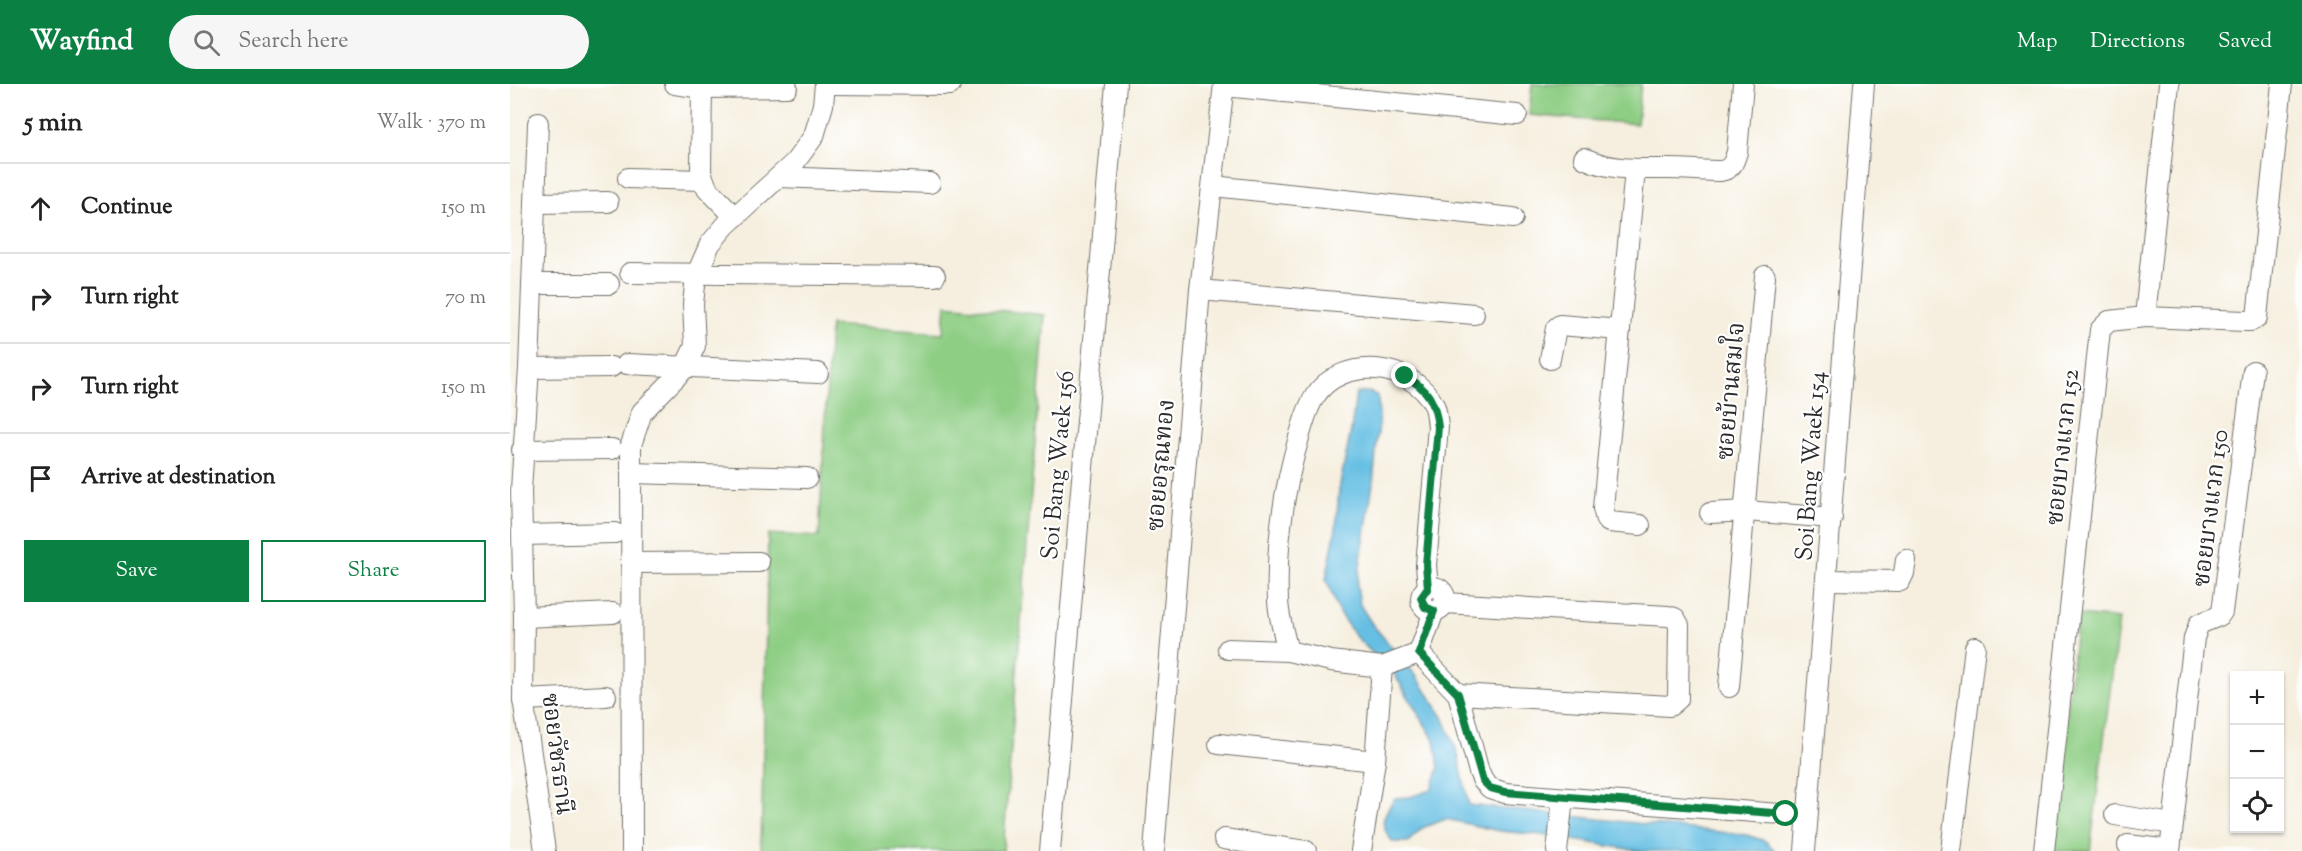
<!DOCTYPE html>
<html lang="en">
<head>
<meta charset="utf-8">
<style>
  body { margin:0; font-family:"Sorts Mill Goudy","Noto Serif Thai",serif; background:#f6f6f6; color:#222 }
  .controls { position:absolute; right:18px; bottom:18px; display:grid; overflow:hidden; border-radius:0px; box-shadow:0 2px 4px #0004 }
  .controls button { width:54px; height:54px; display:grid; place-items:center; padding:0; border:0; border-bottom:2px solid #e0e0e0; background:#fff; color:#222; font:30px sans-serif }
  .stop { position:absolute; width:18px; height:18px; margin:-14px; border:4px solid #0b8043; border-radius:50%; background:#fff }
  .stop.end { background:#0b8043; border-color:#fff; box-shadow:0 2px 6px #0008 }
  .list { margin:0; padding:0; list-style:none }
  h2 { display:flex; justify-content:space-between; align-items:center; height:78px; margin:0; padding:0 24px; font-size:26px }
  h2 small { font-size:20px; font-weight:400; color:#767676 }
  .list li { display:grid; grid-template-columns:39px 1fr auto; gap:18px; align-items:center; box-sizing:border-box; height:90px; padding:0 24px; border-top:2px solid #e0e0e0 }
  .list b { display:block; font-size:22px; white-space:nowrap }
  .list em { font-size:20px; font-style:normal; color:#767676 }
  .actions { display:flex; gap:12px; padding:18px 24px }
  .actions a { flex:1; padding:14px 0; border:2px solid #0b8043; border-radius:0px; text-align:center; font-size:21px; color:#0b8043 }
  .actions .main { background:#0b8043; color:#fff }
  .icon { flex:none; width:33px; height:33px; fill:none; stroke:currentColor; stroke-width:2; stroke-linecap:round; stroke-linejoin:round }
  .map { position:relative; flex:none; width:1792px; height:767px; overflow:hidden }
  header { display:flex; align-items:center; gap:36px; box-sizing:border-box; height:84px; padding:0 30px; background:#0b8043; color:#fff }
  header strong { font-size:28px }
  nav { display:flex; gap:33px; margin-inline-start:auto; font-size:21px }
  .search { width:420px; height:54px; background:#f6f6f6; display:flex; align-items:center; gap:15px; box-sizing:border-box; padding:0 21px; border-radius:33px; color:#767676; font-size:22px }
  main { display:flex }
  aside { flex:1; background:#fff }
  .map>svg:first-child { display:block }
</style>
</head>
<body>
<header>
<strong>Wayfind</strong>
<div class="search"><svg class="icon" aria-label="search" viewBox="0 0 24 24"><circle cx="10" cy="10" r="6"/><path d="M15 15l6 6"/></svg>Search here</div>
<nav><a>Map</a><a>Directions</a><a>Saved</a></nav>
</header>
<main>
<aside>
<h2>5 min<small>Walk · 370 m</small></h2>
<ul class="list">
<li><svg class="icon" aria-label="ahead" viewBox="0 0 24 24"><path d="M12 20V5M6 11l6-6 6 6"/></svg><div><b>Continue</b></div><em>150 m</em></li>
<li><svg class="icon" aria-label="right" viewBox="0 0 24 24"><path d="M7 20v-9h11M14 6l5 5-5 5"/></svg><div><b>Turn right</b></div><em>70 m</em></li>
<li><svg class="icon" aria-label="right" viewBox="0 0 24 24"><path d="M7 20v-9h11M14 6l5 5-5 5"/></svg><div><b>Turn right</b></div><em>150 m</em></li>
<li><svg class="icon" aria-label="arrive" viewBox="0 0 24 24"><path d="M6 21V4h12l-3 4 3 4H6"/></svg><div><b>Arrive at destination</b></div></li>
</ul>
<div class="actions"><a class="main">Save</a><a>Share</a></div>
</aside>
<div class="map">
<svg width="1792" height="767" viewBox="0 0 1792 767">
  <rect width="100%" height="100%" fill="#fff"/>
  <filter id="ink" filterUnits="userSpaceOnUse"><feTurbulence type="fractalNoise" baseFrequency=".0167" numOctaves="2"/><feDisplacementMap in="SourceGraphic" scale="12" xChannelSelector="R" yChannelSelector="G"/><feConvolveMatrix kernelMatrix="1 2 1 2 8 2 1 2 1" color-interpolation-filters="sRGB"/></filter>
  <filter id="wash" filterUnits="userSpaceOnUse"><feTurbulence type="fractalNoise" baseFrequency=".008" numOctaves="4" result="noise"/><feDisplacementMap in="SourceGraphic" scale="24" xChannelSelector="R" yChannelSelector="G"/><feGaussianBlur stdDeviation="1.35" result="paint"/><feColorMatrix in="noise" values="0 0 0 0 0 0 0 0 0 0 0 0 0 0 0 0 0 1.4 0 .05"/><feComposite in="paint" operator="in"/></filter>
  <g filter="url(#wash)">
    <rect width="100%" height="100%" fill="#f6efdf"/>
    <g fill="#8ece84" stroke="#5c7c58" stroke-width="1.5">
      <path d="M1022 0H1131L1127 40 1019 31Z"/>
      <path d="M436 221 535 231 493 767H251L258 450 309 453 320 241 433 249Z"/>
      <path d="M1567 531 1609 535 1580 767H1543Z"/>
    </g>
    <path fill="#66bfe3" stroke="#487587" stroke-width="1.5" d="M859 308 868 312 869 338 863 399 847 501 850 521 862 540 907 593 933 633 947 667 959 721 1237 751 1255 757 1266 767H1130L1033 751 989 747 936 735 912 744 898 758H883C868 740 872 733 885 714L900 713 921 706 929 684 925 657 885 591 846 553 829 529 816 495 826 444 829 405 841 347 846 309Z"/>
  </g>
  <g filter="url(#ink)">
    <g fill="none" stroke-linecap="round" stroke-linejoin="round">
      <g stroke="#72706a" stroke-width="22">
        <g id="minor">
          <path d="M165 0 192 4 277 3"/>
          <path d="M192 0 191 88 197 104 225 133"/>
          <path d="M318 0 440 1"/>
          <path d="M714 2 1007 31"/>
          <path d="M28 39 19 284 11 406 14 533 13 614 35 767"/>
          <path d="M1074 74C1101 87 1129 85 1158 85 1176 85 1194 87 1211 87 1222 85 1224 78 1227 68L1233 0"/>
          <path d="M1125 86 1093 424 1096 436 1099 438 1130 441"/>
          <path d="M269 93 420 99"/>
          <path d="M118 94 193 96"/>
          <path d="M703 102 1003 134"/>
          <path d="M25 119 98 118"/>
          <path d="M120 189 425 192"/>
          <path d="M22 200H99"/>
          <path d="M690 206 964 230"/>
          <path d="M1635 233 1735 237H1741L1747 233 1772 0"/>
          <path d="M1040 275 1046 244 1050 241 1110 246"/>
          <path d="M117 280 308 289"/>
          <path d="M19 284 101 283"/>
          <path d="M12 366 102 365"/>
          <path d="M121 389 297 394"/>
          <path d="M1200 429 1236 427 1322 434"/>
          <path d="M12 451 105 449"/>
          <path d="M121 479 249 478"/>
          <path d="M1317 496 1390 497 1394 489 1396 476"/>
          <circle cx="923" cy="515" r="12"/>
          <path d="M935 519 1158 532 1165 534 1169 541 1168 615 1160 622 948 610"/>
          <path d="M14 533 103 529"/>
          <path d="M718 565 778 567"/>
          <path d="M909 569 924 527"/>
          <path d="M872 583 821 577 778 567C774 551 769 534 768 517 766 462 774 403 790 350 794 337 797 324 805 312 832 271 902 278 924 321 927 327 927 336 928 343L916 481 918 504"/>
          <path d="M1219 603 1255 192"/>
          <path d="M13 616 96 612"/>
          <path d="M709 660 865 677"/>
          <path d="M1605 731 1663 740"/>
          <path d="M714 755 796 767"/>
          <path d="M1618 761 1660 766"/>
          <path d="M122 767 121 361 132 328 174 285 185 262 183 220 186 192 200 160 216 141 285 78 304 52 313 21 315 0"/>
          <path d="M540 767 606 0"/>
          <path d="M644 767 690 206 714 0"/>
          <path d="M851 767 865 677 872 583 909 569 948 610 969 688 973 697 980 704 995 709 1297 732"/>
          <path d="M1047 767 1053 715"/>
          <path d="M1295 767 1354 0"/>
          <path d="M1441 767 1465 563"/>
          <path d="M1534 767 1590 246 1599 237 1635 233 1659 0"/>
          <path d="M1660 767 1684 554 1689 540 1709 532 1712 528 1743 287"/>
        </g>
      </g>
      <use href="#minor" stroke="#fff" stroke-width="20"/>
    </g>
  </g>
  <g fill="none" stroke-linecap="round" stroke-linejoin="round" filter="url(#ink)">
    <path stroke="#0b8043" stroke-width="8" d="M895 292C918 305 925 317 928 343L916 481 918 504 911 514 915 523 924 527 909 569 948 610 973 697 980 704 995 708 1276 730"/>
  </g>
  <g text-anchor="middle" stroke-width="4.5" stroke-linejoin="round" paint-order="stroke">
    <g font-size="24" fill="#2b2b2b" stroke="#fff">
      <text transform="translate(1220 307) rotate(-85)" y="8">ซอยบ้านสมใจ</text>
      <text transform="translate(1552 363) rotate(-84)" y="8">ซอยบางแวก 152</text>
      <text transform="translate(547 381) rotate(-85)" y="8">Soi Bang Waek 156</text>
      <text transform="translate(650 381) rotate(-85)" y="8">ซอยอรุณทอง</text>
      <text transform="translate(1300 382) rotate(-86)" y="8">Soi Bang Waek 154</text>
      <text transform="translate(1700 424) rotate(-83)" y="8">ซอยบางแวก 150</text>
      <text transform="translate(48 670) rotate(83)" y="8">ซอยวัชรธานี</text>
    </g>
  </g>
</svg>
<div class="controls">
<button>+</button>
<button>−</button>
<button><svg class="icon" aria-label="locate" viewBox="0 0 24 24"><circle cx="12" cy="12" r="6"/><path d="M12 2v4M12 18v4M2 12h4M18 12h4"/></svg></button>
</div>
<div class="stop" style="left:1276px;top:730px"></div>
<div class="stop end" style="left:895px;top:292px"></div>
</div>
</main>
</body>
</html>
